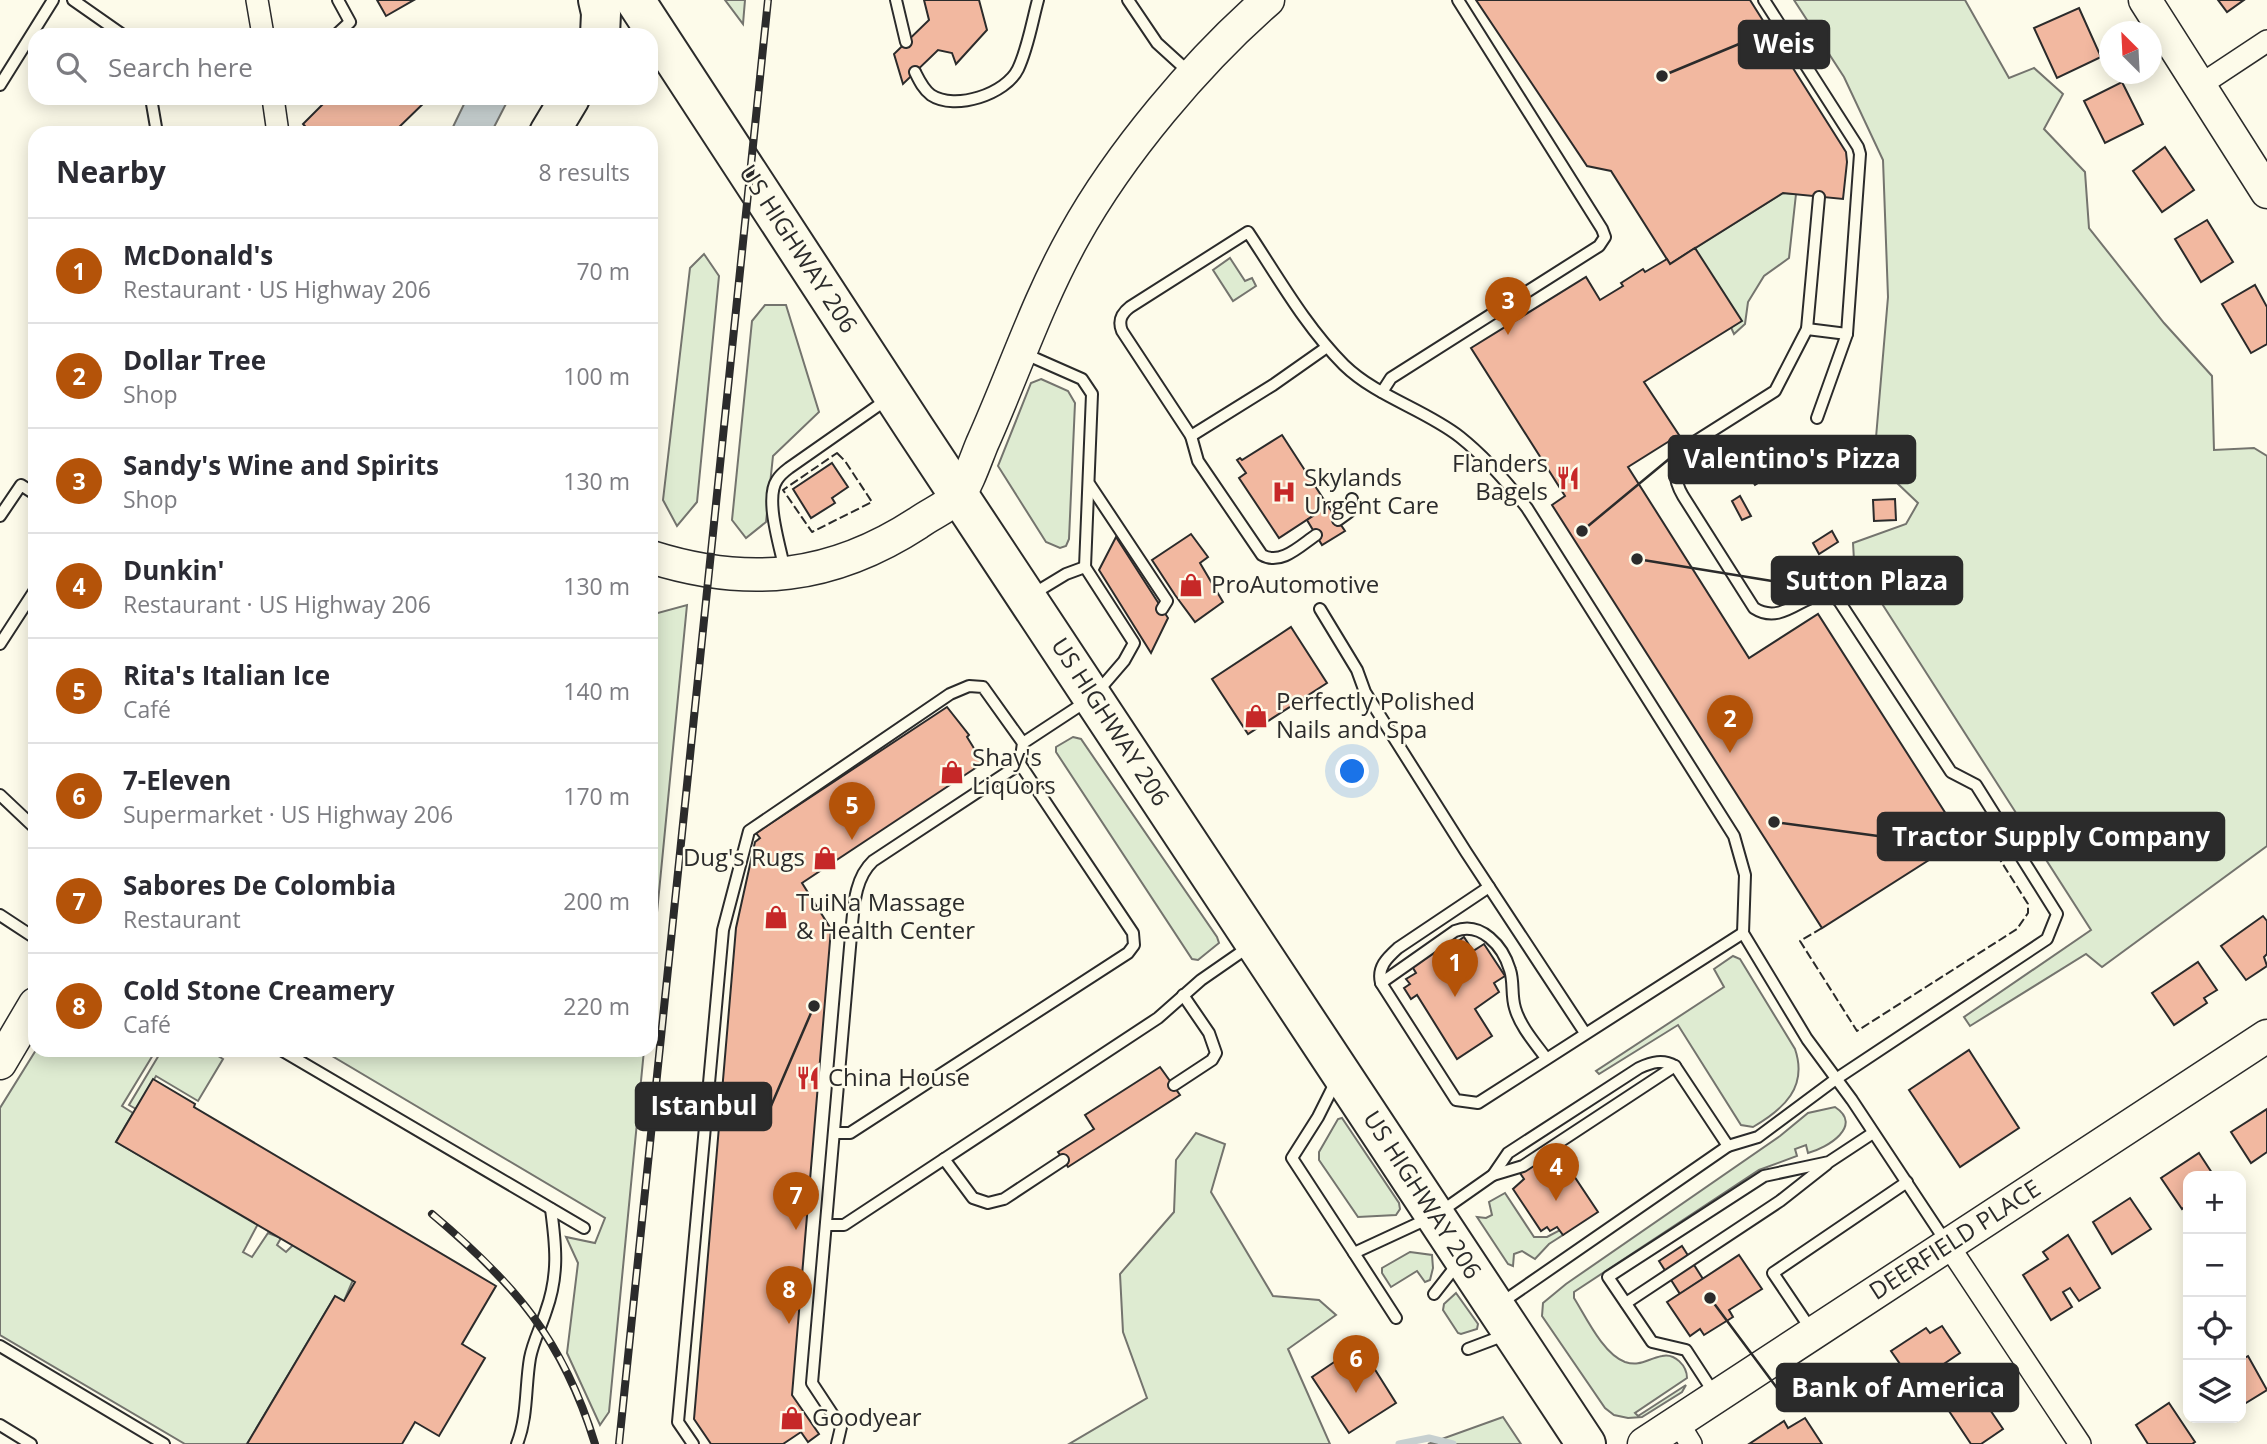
<!DOCTYPE html>
<html lang="en">
<head>
<meta charset="utf-8">
<style>
  body { margin:0; font-family:"Open Sans",sans-serif; background:#f7f7f7; color:#2b2b33 }
  .controls { position:absolute; right:21px; bottom:21px; display:grid; overflow:hidden; border-radius:14px; box-shadow:0 4px 18px #0003 }
  .controls button { width:63px; height:63px; display:grid; place-items:center; padding:0; border:0; border-bottom:2px solid #e1e1e2; background:#fff; color:#2b2b33; font:35px sans-serif }
  .compass { position:absolute; left:2099px; top:21px; width:63px; height:63px; border-radius:50%; background:#fff; box-shadow:0 4px 18px #0003; rotate:336deg }
  .you { position:absolute; left:1353px; top:772px; width:24px; height:24px; margin:-18px; border:5px solid #fff; border-radius:50%; background:#1a73e8; box-shadow:0 0 0 10px #1a73e833 }
  .badge { display:grid; place-items:center; width:46px; height:46px; border-radius:50%; background:#b45309; color:#fff; font-size:23px; font-weight:700 }
  .pin { position:absolute; translate:-50% -58px; filter:drop-shadow(0 2px 4px #0008) }
  .pin::after { content:''; position:absolute; top:37px; width:24px; height:21px; background:inherit; clip-path:polygon(0 0,100% 0,50% 100%) }
  .list { margin:0; padding:0; list-style:none }
  h2 { display:flex; justify-content:space-between; align-items:center; height:91px; margin:0; padding:0 28px; font-size:30px }
  h2 small { font-size:23px; font-weight:400; color:#7c7c81 }
  .list li { display:grid; grid-template-columns:46px 1fr auto; gap:21px; align-items:center; box-sizing:border-box; height:105px; padding:0 28px; border-top:2px solid #e1e1e2 }
  .list b { display:block; font-size:26px; white-space:nowrap }
  .list p { margin:0; font-size:23px; white-space:nowrap; color:#7c7c81 }
  .list em { font-size:23px; font-style:normal; color:#7c7c81 }
  .icon { flex:none; width:38px; height:38px; fill:none; stroke:currentColor; stroke-width:2; stroke-linecap:round; stroke-linejoin:round }
  .map { position:relative; flex:none; width:2267px; height:1444px; overflow:hidden }
  .search { position:absolute; background:#fff; box-shadow:0 4px 18px #0003; left:28px; top:28px; width:630px; height:77px; display:flex; align-items:center; gap:18px; box-sizing:border-box; padding:0 24px; border-radius:21px; color:#7c7c81; font-size:26px }
  .panel { position:absolute; background:#fff; box-shadow:0 4px 18px #0003; left:28px; top:126px; width:630px; height:931px; border-radius:21px }
  .map>svg:first-child { display:block }
</style>
</head>
<body>
<div class="map">
<svg width="2267" height="1444" viewBox="0 0 2267 1444">
  <rect width="100%" height="100%" fill="#fdfbea"/>
  <g fill="#deebd1" stroke="#74746e" stroke-width="2">
    <path d="M725 0H745L743 24Z"/>
    <path d="M1794 0H1965L2009 78 2034 68 2063 94 2044 129 2085 172 2089 228 2164 323 2212 376 2214 450 2254 448 2267 456V846L2102 967 2086 954 1970 1026 1964 1017 2091 930 1854 560 1853 543 1906 524 1918 503 1874 461 1888 297 1883 160 1844 77Z"/>
    <path d="M1783 193 1796 194 1789 258 1764 276 1748 302 1745 324 1734 334 1695 248Z"/>
    <path d="M704 254 719 276 697 502 677 526 663 500 690 268Z"/>
    <path d="M1230 258 1245 281 1252 278 1256 286 1233 301 1213 270Z"/>
    <path d="M765 305H786L819 412 773 456 766 522 746 538 732 520 752 321Z"/>
    <path d="M1041 379 1068 391 1075 403 1069 539 1066 546 1060 548 1046 542 998 466 1031 383Z"/>
    <path d="M687 605 651 974V663L654 614Z"/>
    <path d="M1073 737 1081 739 1217 937 1219 943 1198 960 1192 959 1056 752V747Z"/>
    <path d="M1733 956 1740 959 1795 1049C1808 1087 1784 1109 1753 1127L1741 1125 1678 1025 1599 1074 1596 1071 1724 987 1714 969Z"/>
    <path d="M36 1050H156L122 1106 133 1113 116 1142 258 1224 243 1252 252 1257 268 1233 281 1238 277 1245 286 1252 293 1245 353 1280 344 1301 335 1296 247 1444H185L0 1335V1108Z"/>
    <path d="M162 1050H208L223 1059 198 1101 156 1076 136 1109 129 1105Z"/>
    <path d="M322 1050H644L609 1412 600 1425 567 1353 578 1263 566 1237 595 1243 605 1218Z"/>
    <path d="M1835 1107C1864 1126 1827 1148 1808 1153L1806 1145 1795 1149 1797 1156 1759 1170 1574 1292V1298C1586 1317 1603 1354 1625 1362 1640 1367 1647 1359 1662 1356 1675 1353 1687 1366 1687 1378L1635 1413 1638 1416 1686 1385 1682 1392 1642 1417 1628 1418 1614 1415 1605 1408 1542 1316 1543 1303 1566 1284 1780 1136 1808 1113Z"/>
    <path d="M1342 1118 1399 1203 1400 1209 1396 1215 1358 1217 1319 1160V1152L1338 1119Z"/>
    <path d="M1196 1133 1225 1144 1211 1192 1273 1296 1319 1300 1336 1315 1288 1349 1330 1444H1069L1147 1398 1123 1332 1120 1274 1174 1212 1176 1160Z"/>
    <path d="M1505 1193 1534 1237H1547L1560 1230 1563 1235 1549 1244 1535 1259 1522 1251 1514 1254 1513 1266 1508 1264 1477 1217 1486 1218 1492 1215 1489 1202Z"/>
    <path d="M1410 1252 1432 1255 1433 1268 1430 1280 1425 1282 1417 1271 1391 1287 1382 1273V1268Z"/>
    <path d="M1456 1293 1478 1324 1477 1329 1461 1334 1458 1333 1443 1310 1444 1304Z"/>
    <path d="M1503 1417 1521 1444H1428Z"/>
  </g>
  <path fill="#c7d0d0" stroke="#74746e" stroke-width="2" d="M467 98H509L491 133H450Z"/>
  <g fill="none" stroke-linecap="round" stroke-linejoin="round">
    <path stroke="#c7d0d0" stroke-width="7" d="M1399 1444 1429 1438 1453 1444"/>
  </g>
  <g fill="#f2b8a0" stroke="#2b2b2b" stroke-width="2">
    <path d="M377 0H414L386 16Z"/>
    <path d="M924 0H979L987 30 956 64 952 53 938 50 903 84 894 54 929 20Z"/>
    <path d="M1476 0H1750L1846 152 1847 162 1843 199 1783 193 1670 264 1611 171 1587 166Z"/>
    <path d="M2218 0H2244L2227 12Z"/>
    <path d="M2079 8 2101 57 2057 78 2034 28Z"/>
    <path d="M2122 82 2143 124 2105 143 2084 101Z"/>
    <path d="M329 98H429L393 133H311L303 124Z"/>
    <path d="M2165 147 2194 190 2162 212 2133 171Z"/>
    <path d="M2207 220 2233 262 2201 282 2175 239Z"/>
    <path d="M1695 248 1742 321 1644 382 1679 435 1628 467 1749 658 1818 614 1962 839 1822 928 1552 505 1565 496 1471 348 1586 277 1600 300 1623 286 1621 283 1643 269 1645 272 1667 259 1670 264Z"/>
    <path d="M2255 285 2267 307V344L2251 353 2222 304Z"/>
    <path d="M1282 435 1328 506 1279 538 1239 478 1246 473 1237 460 1240 458 1242 460Z"/>
    <path d="M1761 453 1774 473 1755 485 1742 465Z"/>
    <path d="M832 463 848 487 832 498 835 503 811 518 793 489Z"/>
    <path d="M1740 496 1751 516 1742 520 1732 501Z"/>
    <path d="M1895 499 1896 520 1874 521 1873 500Z"/>
    <path d="M1328 506 1345 531 1322 545 1307 520Z"/>
    <path d="M1832 531 1838 542 1819 554 1813 543Z"/>
    <path d="M1191 534 1208 557 1200 563 1223 602 1195 622 1175 595 1152 560Z"/>
    <path d="M1116 537 1168 618 1151 653 1099 570Z"/>
    <path d="M1291 627 1327 683 1248 734 1212 679Z"/>
    <path d="M947 707 969 735 967 737 983 763 802 883 831 929 792 1395 819 1434 808 1442 801 1432 783 1444H711L694 1419 736 928 755 842 760 838 756 833Z"/>
    <path d="M2263 916 2267 921V954L2264 957 2267 966 2246 980 2221 946Z"/>
    <path d="M1464 937 1473 951 1484 944 1505 976 1494 983 1499 992 1475 1009 1492 1036 1457 1059 1417 995 1411 999 1404 988 1410 984 1406 979 1416 973 1410 963 1421 961 1441 948 1439 945 1447 939 1451 946Z"/>
    <path d="M2198 962 2217 990 2204 998 2207 1003 2174 1025 2152 993Z"/>
    <path d="M1969 1050 2019 1128 1960 1167 1909 1090Z"/>
    <path d="M1160 1067 1180 1095 1068 1167 1058 1152 1094 1129 1085 1115Z"/>
    <path d="M153 1079 195 1104 194 1107 496 1286 462 1344 485 1358 439 1436 415 1422 402 1444H247L335 1296 344 1301 355 1282 116 1142Z"/>
    <path d="M2267 1109V1152L2251 1163 2231 1132Z"/>
    <path d="M2199 1153 2214 1176H2188V1204L2182 1209 2161 1178Z"/>
    <path d="M1557 1157 1559 1159 1562 1158 1598 1212 1563 1235 1557 1227 1550 1231 1547 1227 1541 1231 1513 1189 1524 1179 1520 1173 1536 1163 1540 1168Z"/>
    <path d="M2130 1198 2151 1229 2112 1254 2093 1222Z"/>
    <path d="M2068 1235 2100 1288 2079 1301 2070 1288 2063 1292 2072 1307 2051 1320 2023 1275 2048 1259 2043 1252Z"/>
    <path d="M1682 1246 1703 1279 1680 1294 1659 1261Z"/>
    <path d="M1739 1255 1762 1289 1729 1310 1733 1317 1704 1335 1700 1329 1690 1336 1667 1302Z"/>
    <path d="M1942 1326 1960 1353 1914 1384 1891 1351 1926 1328 1930 1333Z"/>
    <path d="M1358 1346 1374 1368 1396 1403 1349 1433 1312 1377Z"/>
    <path d="M2248 1356 2267 1390 2241 1406V1360Z"/>
    <path d="M1978 1392 2003 1429 1981 1444H1971L1949 1411Z"/>
    <path d="M2169 1403 2195 1442 2192 1444H2148L2136 1425Z"/>
    <path d="M1805 1418 1822 1444H1749L1784 1421 1788 1428Z"/>
  </g>
  <g fill="none" stroke-linecap="round" stroke-linejoin="round">
    <g stroke="#2b2b2b" stroke-width="14">
      <g id="lane">
        <path d="M73 0 123 35"/>
        <path d="M896 0 906 42"/>
        <path d="M1128 0 1157 43 1190 73"/>
        <path d="M1764 0 1858 147 1860 154 1847 334 1817 418"/>
        <path d="M336 35 350 22 338 0"/>
        <path d="M915 72C919 80 923 89 931 95 955 111 1006 94 1018 69 1028 48 1032 22 1038 0"/>
        <path d="M0 85 53 0"/>
        <path d="M151 98 157 133"/>
        <path d="M1807 329 1847 334"/>
        <path d="M1327 347 1273 385 1191 436 1122 331C1118 321 1121 314 1130 307L1248 232C1278 277 1305 326 1344 365 1377 397 1424 409 1460 437 1485 457 1507 482 1527 508L1734 836 1745 875 1743 933 1807 1039 1852 1100 1946 1242"/>
        <path d="M1023 353 1082 379 1092 394 1085 567"/>
        <path d="M1382 392 1391 378 1599 246 1605 237 1602 229 1458 0"/>
        <path d="M1191 436 1198 461 1262 555C1281 566 1301 545 1316 535"/>
        <path d="M1090 485 1167 601 1162 609"/>
        <path d="M0 516 21 485 35 494"/>
        <path d="M1338 520 1349 512 1352 499"/>
        <path d="M785 571C781 549 764 499 777 480 780 475 785 471 789 468L889 398"/>
        <path d="M1320 609 1357 670 1365 692 1466 852 1585 1033"/>
        <path d="M0 644 35 590"/>
        <path d="M1023 743 1093 697 1124 661 1134 643 1085 567 1066 574 1033 594"/>
        <path d="M0 795 35 828"/>
        <path d="M1489 887 1398 948C1387 958 1377 967 1381 983L1456 1100 1478 1103 1743 933"/>
        <path d="M0 915 35 938"/>
        <path d="M1381 983 1455 931C1481 921 1503 946 1510 970 1514 982 1511 995 1515 1008 1520 1026 1535 1043 1546 1058"/>
        <path d="M281 1050 584 1228"/>
        <path d="M1337 1079 1318 1117 1292 1158 1354 1253 1436 1215 1493 1175 1508 1153 1639 1068C1652 1062 1663 1059 1675 1066L1728 1146 1501 1303"/>
        <path d="M1174 1085 1212 1060 1216 1053 1209 1033 1183 995"/>
        <path d="M1728 1146 1758 1137 1836 1079 2047 939 2057 914 1976 785 1951 772 1839 601C1812 577 1788 630 1754 608L1683 496C1673 479 1672 463 1685 448L1775 391 1807 329 1819 197"/>
        <path d="M944 1159 973 1198 988 1203 1004 1199 1063 1160"/>
        <path d="M1493 1175 1523 1166 1675 1066"/>
        <path d="M827 1225H844L1158 1018 1201 980 1250 946"/>
        <path d="M1354 1253 1396 1318"/>
        <path d="M1434 1294 1459 1262"/>
        <path d="M1626 1303 1780 1201 1827 1164"/>
        <path d="M1812 1331 1773 1273 1907 1182"/>
        <path d="M0 1346 164 1444"/>
        <path d="M1468 1349 1505 1335"/>
        <path d="M1714 1393 1686 1350 1652 1342 1608 1277 1764 1176 1829 1162 1873 1133"/>
        <path d="M0 1425 31 1444"/>
        <path d="M517 1444C528 1416 525 1387 530 1358 533 1342 541 1327 546 1311 559 1275 556 1246 551 1209"/>
        <path d="M693 1444 678 1422 723 930 749 831 950 694 969 686 983 687 1023 743 1020 764 1133 933 1134 945 1128 953 850 1133H834"/>
        <path d="M837 1444 841 1427 812 1383 852 924C854 902 856 877 873 861L1020 764"/>
      </g>
    </g>
    <g stroke="#2b2b2b" stroke-width="24">
      <g id="street">
        <path d="M257 0 263 35"/>
        <path d="M2199 86 2267 41"/>
        <path d="M273 98 278 133"/>
        <path d="M1948 1245 2080 1444"/>
        <path d="M1677 1421 1691 1444"/>
      </g>
    </g>
    <g stroke="#2b2b2b" stroke-width="35">
      <g id="secondary">
        <path d="M2145 0 2267 192"/>
        <path d="M651 557C749 588 832 579 918 523 930 514 948 507 958 496 966 488 977 456 982 444 1013 375 1037 302 1074 236 1120 153 1197 62 1268 0"/>
        <path d="M0 1063 35 1004"/>
        <path d="M1644 1444 2267 1036"/>
      </g>
    </g>
    <g stroke="#2b2b2b" stroke-width="42">
      <g id="highway">
        <path d="M598 0 601 13 600 35"/>
        <path d="M635 0 915 429 1586 1444"/>
        <path d="M549 133 570 98"/>
      </g>
    </g>
    <use href="#lane" stroke="#fdfbea" stroke-width="10"/>
    <use href="#street" stroke="#fdfbea" stroke-width="21"/>
    <use href="#secondary" stroke="#fdfbea" stroke-width="32"/>
    <use href="#highway" stroke="#fdfbea" stroke-width="38"/>
    <g stroke="#2b2b2b" stroke-width="8">
      <g id="rail">
        <path d="M432 1214C514 1283 563 1339 595 1444"/>
        <path d="M619 1444 768 0"/>
      </g>
    </g>
    <use href="#rail" stroke="#fdfbea" stroke-width="5" stroke-dasharray="16" stroke-linecap="butt"/>
    <g stroke="#2b2b2b" stroke-width="2" stroke-dasharray="9 3.5" stroke-linecap="butt">
      <path d="M837 453 845 461 872 502 812 532 783 490Z"/>
      <path d="M1822 928 1800 941 1857 1031 2017 929 2028 913V904L1980 828 1962 839"/>
    </g>
  </g>
  <defs>
    <g id="restaurant-bare" transform="scale(1.89)"><path d="M-5-6h1v4h1v-4h1v4h1v-4h1v5L-1.5 .5V6h-2V.5L-5-1ZM5-6V6H3V1.5H1.5Q1.5-4 5-6Z" fill="#c62828" stroke="#fdfbea" stroke-width="2.5" paint-order="stroke"/></g>
    <g id="hospital-bare" transform="scale(1.89)"><path d="M-5-5h3v3.5h4V-5h3V5h-3V1.5h-4V5h-3Z" fill="#c62828" stroke="#fdfbea" stroke-width="2.5" paint-order="stroke"/></g>
    <g id="shop-bare" transform="scale(1.89)"><path d="M-5-2.5h2.3a2.7 3.5 0 0 1 5.4 0H5L5.5 6h-11ZM-1.5-2.5h3a1.5 2.3 0 0 0-3 0Z" fill="#c62828" stroke="#fdfbea" stroke-width="2.5" paint-order="stroke"/></g>
  </defs>
  <g fill-rule="evenodd">
    <use href="#restaurant-bare" x="1568" y="478"/>
    <use href="#hospital-bare" x="1284" y="492"/>
    <use href="#shop-bare" x="1191" y="585"/>
    <use href="#shop-bare" x="1256" y="716"/>
    <use href="#shop-bare" x="952" y="772"/>
    <use href="#shop-bare" x="825" y="858"/>
    <use href="#shop-bare" x="776" y="917"/>
    <use href="#restaurant-bare" x="808" y="1078"/>
    <use href="#shop-bare" x="792" y="1418"/>
  </g>
  <g text-anchor="middle" stroke-width="5" stroke-linejoin="round" paint-order="stroke">
    <g font-size="24" fill="#2b2b2b" stroke="#fdfbea">
      <text transform="translate(798 249) rotate(57)" y="8">US HIGHWAY 206</text>
      <text transform="translate(1110 722) rotate(57)" y="8">US HIGHWAY 206</text>
      <text transform="translate(1422 1195) rotate(57)" y="8">US HIGHWAY 206</text>
      <text transform="translate(1955 1240) rotate(-33)" y="8">DEERFIELD PLACE</text>
    </g>
    <g font-size="24" fill="#2b2b2b" stroke="#fdfbea" text-anchor="start">
      <text x="1548" y="472" text-anchor="end">Flanders<tspan x="1548" dy="28">Bagels</tspan></text>
      <text x="1304" y="486">Skylands<tspan x="1304" dy="28">Urgent Care</tspan></text>
      <text x="1211" y="593">ProAutomotive</text>
      <text x="1276" y="710">Perfectly Polished<tspan x="1276" dy="28">Nails and Spa</tspan></text>
      <text x="972" y="766">Shay's<tspan x="972" dy="28">Liquors</tspan></text>
      <text x="805" y="866" text-anchor="end">Dug's Rugs</text>
      <text x="796" y="911">TuiNa Massage<tspan x="796" dy="28">&amp; Health Center</tspan></text>
      <text x="828" y="1086">China House</text>
      <text x="812" y="1426">Goodyear</text>
    </g>
  </g>
  <path fill="none" stroke="#2b2b2b" stroke-width="2.5" d="M1662 76L1739 44M1582 531L1669 459M1637 559L1772 581M1774 822L1878 836M814 1006L771 1106M1710 1298L1777 1388"/>
  <g fill="#2b2b2b" stroke="#fdfbea" stroke-width="2.5">
    <circle cx="1662" cy="76" r="7"/>
    <circle cx="1582" cy="531" r="7"/>
    <circle cx="1637" cy="559" r="7"/>
    <circle cx="1774" cy="822" r="7"/>
    <circle cx="814" cy="1006" r="7"/>
    <circle cx="1710" cy="1298" r="7"/>
  </g>
  <g fill="#2b2b2b" stroke="#2b2b2b" stroke-width="2.5">
    <rect x="1739" y="21" width="90" height="47" rx="7"/>
    <rect x="1669" y="436" width="246" height="47" rx="7"/>
    <rect x="1772" y="557" width="190" height="47" rx="7"/>
    <rect x="1878" y="813" width="346" height="47" rx="7"/>
    <rect x="636" y="1083" width="135" height="47" rx="7"/>
    <rect x="1777" y="1364" width="241" height="47" rx="7"/>
  </g>
  <g font-size="26" text-anchor="middle" font-weight="bold" fill="#fff">
    <text x="1784" y="53">Weis</text>
    <text x="1792" y="468">Valentino's Pizza</text>
    <text x="1867" y="590">Sutton Plaza</text>
    <text x="2051" y="846">Tractor Supply Company</text>
    <text x="704" y="1115">Istanbul</text>
    <text x="1898" y="1397">Bank of America</text>
  </g>
</svg>
<div class="controls">
<button>+</button>
<button>−</button>
<button><svg class="icon" aria-label="locate" viewBox="0 0 24 24"><circle cx="12" cy="12" r="6"/><path d="M12 2v4M12 18v4M2 12h4M18 12h4"/></svg></button>
<button><svg class="icon" aria-label="layers" viewBox="0 0 24 24"><path d="M12 4l9 5-9 5-9-5zM3 14l9 5 9-5"/></svg></button>
</div>
<svg class="compass" viewBox="-18 -18 36 36"><path d="M0-13l5 13h-10z" fill="#e53935"/><path d="M0 13l5-13h-10z" fill="#7c7c81"/></svg>
<div class="you"></div>
<div class="pin badge" style="left:1455px;top:997px">1</div>
<div class="pin badge" style="left:1730px;top:753px">2</div>
<div class="pin badge" style="left:1508px;top:335px">3</div>
<div class="pin badge" style="left:1556px;top:1201px">4</div>
<div class="pin badge" style="left:852px;top:840px">5</div>
<div class="pin badge" style="left:1356px;top:1393px">6</div>
<div class="pin badge" style="left:796px;top:1230px">7</div>
<div class="pin badge" style="left:789px;top:1324px">8</div>
<div class="search"><svg class="icon" aria-label="search" viewBox="0 0 24 24"><circle cx="10" cy="10" r="6"/><path d="M15 15l6 6"/></svg>Search here</div>
<section class="panel">
<h2>Nearby<small>8 results</small></h2>
<ul class="list">
<li><span class="badge">1</span><div><b>McDonald's</b><p>Restaurant · US Highway 206</p></div><em>70 m</em></li>
<li><span class="badge">2</span><div><b>Dollar Tree</b><p>Shop</p></div><em>100 m</em></li>
<li><span class="badge">3</span><div><b>Sandy's Wine and Spirits</b><p>Shop</p></div><em>130 m</em></li>
<li><span class="badge">4</span><div><b>Dunkin'</b><p>Restaurant · US Highway 206</p></div><em>130 m</em></li>
<li><span class="badge">5</span><div><b>Rita's Italian Ice</b><p>Café</p></div><em>140 m</em></li>
<li><span class="badge">6</span><div><b>7-Eleven</b><p>Supermarket · US Highway 206</p></div><em>170 m</em></li>
<li><span class="badge">7</span><div><b>Sabores De Colombia</b><p>Restaurant</p></div><em>200 m</em></li>
<li><span class="badge">8</span><div><b>Cold Stone Creamery</b><p>Café</p></div><em>220 m</em></li>
</ul>
</section>
</div>
</body>
</html>
